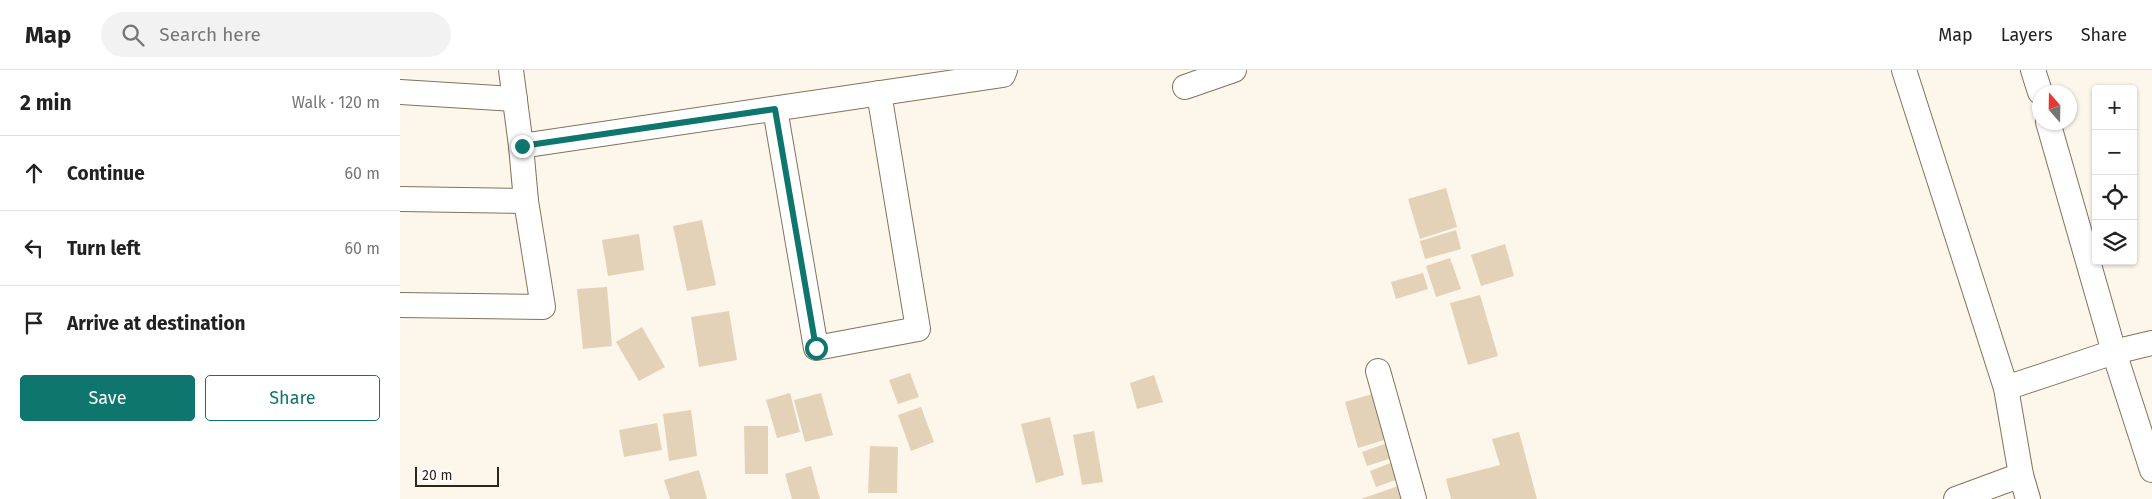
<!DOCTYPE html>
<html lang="en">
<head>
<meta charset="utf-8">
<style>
  body { margin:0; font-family:"Fira Sans",sans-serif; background:#f2f2f2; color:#222 }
  .controls { position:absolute; right:15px; top:15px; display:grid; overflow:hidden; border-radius:5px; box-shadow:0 1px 4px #0004 }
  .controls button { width:45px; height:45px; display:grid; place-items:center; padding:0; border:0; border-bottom:1px solid #e0e0e0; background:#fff; color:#222; font:25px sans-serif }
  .compass { position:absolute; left:1632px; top:15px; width:45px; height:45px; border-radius:50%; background:#fff; box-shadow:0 1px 4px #0004; rotate:340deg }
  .scale { position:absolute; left:15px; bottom:12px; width:84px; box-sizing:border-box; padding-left:5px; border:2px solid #2d261c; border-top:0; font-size:14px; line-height:18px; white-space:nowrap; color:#2d261c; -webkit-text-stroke:4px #fff; paint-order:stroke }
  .stop { position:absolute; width:15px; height:15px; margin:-11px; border:4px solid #0f766e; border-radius:50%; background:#fff }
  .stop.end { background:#0f766e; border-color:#fff; box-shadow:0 1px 5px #0008 }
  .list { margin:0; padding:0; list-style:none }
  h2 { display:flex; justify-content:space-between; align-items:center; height:65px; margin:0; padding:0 20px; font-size:21px }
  h2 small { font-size:16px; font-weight:400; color:#767676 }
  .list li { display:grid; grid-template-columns:32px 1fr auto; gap:15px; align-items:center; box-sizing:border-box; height:75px; padding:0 20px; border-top:1px solid #e0e0e0 }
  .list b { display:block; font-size:19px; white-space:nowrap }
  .list em { font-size:16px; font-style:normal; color:#767676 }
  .actions { display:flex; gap:10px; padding:15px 20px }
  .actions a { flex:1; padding:11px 0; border:1px solid #0f766e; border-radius:5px; text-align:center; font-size:18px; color:#0f766e }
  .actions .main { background:#0f766e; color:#fff }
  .icon { flex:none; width:28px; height:28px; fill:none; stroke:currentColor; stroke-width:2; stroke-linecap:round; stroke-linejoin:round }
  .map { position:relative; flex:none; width:1752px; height:429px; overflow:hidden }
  header { display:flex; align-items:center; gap:30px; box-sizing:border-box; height:70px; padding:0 25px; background:#fff; border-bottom:1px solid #e0e0e0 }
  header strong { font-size:24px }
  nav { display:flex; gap:28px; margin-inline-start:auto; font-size:18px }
  .search { width:350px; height:45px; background:#f2f2f2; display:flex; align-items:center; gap:12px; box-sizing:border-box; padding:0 18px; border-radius:28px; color:#767676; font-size:19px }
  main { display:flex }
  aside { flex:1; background:#fff }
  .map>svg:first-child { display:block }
</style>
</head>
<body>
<header>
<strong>Map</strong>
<div class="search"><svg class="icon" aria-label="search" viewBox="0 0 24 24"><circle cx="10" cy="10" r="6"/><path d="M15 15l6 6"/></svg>Search here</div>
<nav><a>Map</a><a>Layers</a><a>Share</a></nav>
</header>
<main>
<aside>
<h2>2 min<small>Walk · 120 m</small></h2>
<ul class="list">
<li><svg class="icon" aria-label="ahead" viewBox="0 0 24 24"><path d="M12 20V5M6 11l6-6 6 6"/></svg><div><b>Continue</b></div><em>60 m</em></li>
<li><svg class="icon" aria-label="left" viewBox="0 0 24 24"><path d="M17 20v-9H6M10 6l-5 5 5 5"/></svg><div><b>Turn left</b></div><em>60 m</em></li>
<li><svg class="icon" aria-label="arrive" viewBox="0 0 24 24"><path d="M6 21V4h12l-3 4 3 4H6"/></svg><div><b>Arrive at destination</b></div></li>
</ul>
<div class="actions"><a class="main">Save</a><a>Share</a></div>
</aside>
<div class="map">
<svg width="1752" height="429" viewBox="0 0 1752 429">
  <rect width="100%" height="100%" fill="#fdf6eb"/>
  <g fill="#e4d2b8">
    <path d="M1046 118 1057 157 1020 169 1008 129Z"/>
    <path d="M302 150 316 215 287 221 273 156Z"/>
    <path d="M1056 160 1061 179 1025 189 1020 171Z"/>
    <path d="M239 164 244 200 208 206 202 170Z"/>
    <path d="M1105 174 1114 206 1081 216 1071 185Z"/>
    <path d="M1050 188 1061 219 1036 227 1026 196Z"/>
    <path d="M1023 203 1028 219 996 229 991 212Z"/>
    <path d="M207 217 212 276 183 279 177 219Z"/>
    <path d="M1080 225 1098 286 1068 295 1050 233Z"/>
    <path d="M329 241 337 290 299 297 291 247Z"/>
    <path d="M242 257 265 297 239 311 216 272Z"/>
    <path d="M510 303 519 327 498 334 489 310Z"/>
    <path d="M754 305 763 332 737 339 730 313Z"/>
    <path d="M979 322 991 368 958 378 945 332Z"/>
    <path d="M390 323 400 362 377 368 366 330Z"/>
    <path d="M421 323 433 365 405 372 394 330Z"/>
    <path d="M521 337 534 372 511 381 498 345Z"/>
    <path d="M291 340 297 386 269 391 263 344Z"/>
    <path d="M650 347 664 405 636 413 621 354Z"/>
    <path d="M257 353 262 380 224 387 219 360Z"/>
    <path d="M344 356H368V404H345Z"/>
    <path d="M694 361 703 412 682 415 673 365Z"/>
    <path d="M1119 362 1137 429H1051L1046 409 1100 395 1092 369Z"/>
    <path d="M990 372 995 387 967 396 962 382Z"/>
    <path d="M470 376 498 377 497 423H468Z"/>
    <path d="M998 390 1004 407 976 417 970 401Z"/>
    <path d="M411 396 420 429H392L385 404Z"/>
    <path d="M299 400 307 429H270L264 410Z"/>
    <path d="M1001 415 1006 429H961Z"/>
  </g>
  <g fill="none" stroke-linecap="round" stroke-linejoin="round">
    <g stroke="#82735b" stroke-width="26">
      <g id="street">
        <path d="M1504 0 1606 318 1621 405 1628 429"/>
        <path d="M1633 0 1640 22"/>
        <path d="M785 17 834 0"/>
        <path d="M0 22 115 29"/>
        <path d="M375 39 416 278 518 259 479 23"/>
        <path d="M1648 52 1714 282 1752 400"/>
        <path d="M121 76 603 5 605 0"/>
        <path d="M0 129 126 131"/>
        <path d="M0 235 143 237 126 131 121 76 111 0"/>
        <path d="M978 301 1014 429"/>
        <path d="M1606 318 1714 282 1752 273"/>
        <path d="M1556 429 1621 405"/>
      </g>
    </g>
    <use href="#street" stroke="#fff" stroke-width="24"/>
  </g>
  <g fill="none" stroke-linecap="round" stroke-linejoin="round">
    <path stroke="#0f766e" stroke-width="6" d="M122 76 375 39 416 278"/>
  </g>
</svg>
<div class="controls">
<button>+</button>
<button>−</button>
<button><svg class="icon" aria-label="locate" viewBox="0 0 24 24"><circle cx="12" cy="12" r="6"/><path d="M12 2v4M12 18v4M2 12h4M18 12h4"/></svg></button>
<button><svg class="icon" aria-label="layers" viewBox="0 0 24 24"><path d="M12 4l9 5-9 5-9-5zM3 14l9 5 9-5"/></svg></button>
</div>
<svg class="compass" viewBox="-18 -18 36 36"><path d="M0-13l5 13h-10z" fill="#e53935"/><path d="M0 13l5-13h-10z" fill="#767676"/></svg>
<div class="scale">20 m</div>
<div class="stop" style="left:416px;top:278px"></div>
<div class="stop end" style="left:122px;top:76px"></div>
</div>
</main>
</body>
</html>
